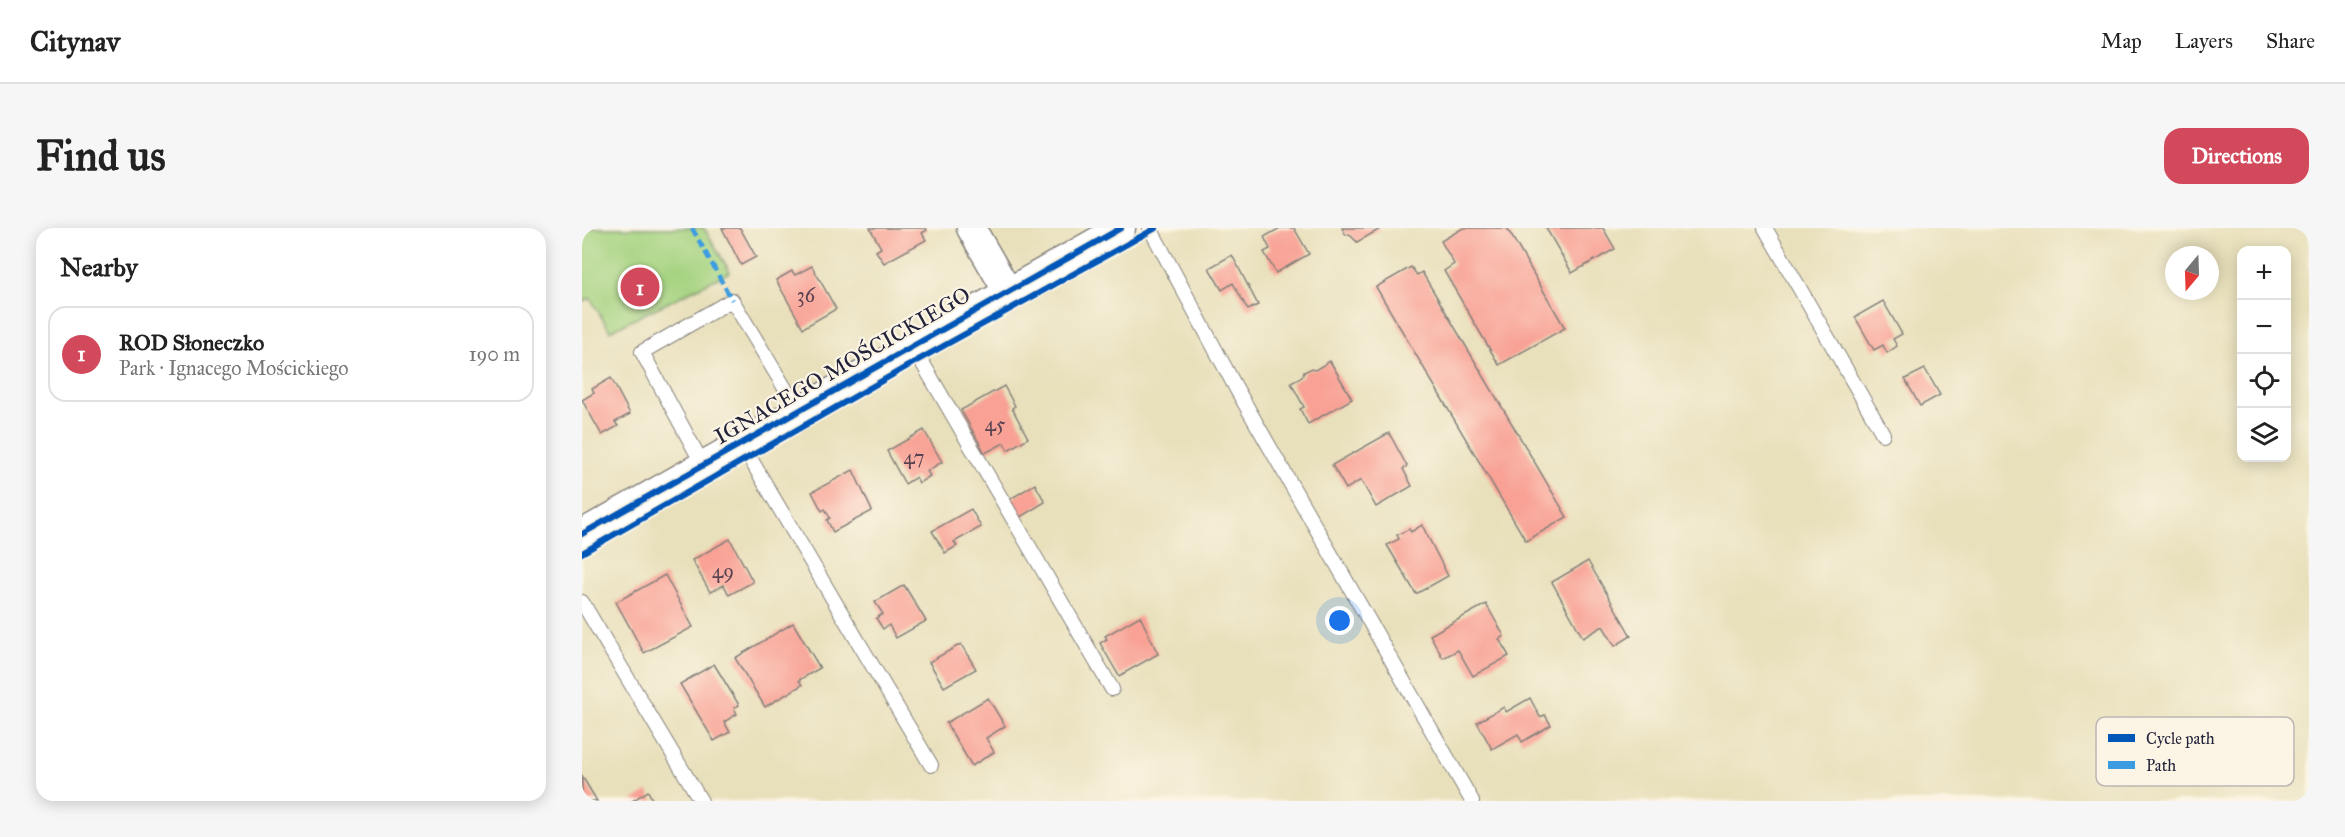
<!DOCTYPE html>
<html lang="en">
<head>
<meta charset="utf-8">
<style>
  body { margin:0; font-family:"IM FELL Great Primer",serif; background:#f6f6f6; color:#222 }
  .controls { position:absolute; right:18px; top:18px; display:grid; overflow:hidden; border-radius:12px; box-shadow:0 3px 15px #0003 }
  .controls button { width:54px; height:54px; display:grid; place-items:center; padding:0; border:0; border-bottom:2px solid #e0e0e0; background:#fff; color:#222; font:30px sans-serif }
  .compass { position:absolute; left:1583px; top:18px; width:54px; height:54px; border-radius:50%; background:#fff; box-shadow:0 3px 15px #0003; rotate:199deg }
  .you { position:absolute; left:758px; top:393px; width:21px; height:21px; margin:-15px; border:4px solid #fff; border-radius:50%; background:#1a73e8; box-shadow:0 0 0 9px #1a73e833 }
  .badge { display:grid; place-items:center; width:39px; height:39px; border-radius:50%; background:#d1495b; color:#fff; font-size:20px; font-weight:700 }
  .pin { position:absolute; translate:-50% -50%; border:3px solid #fff; box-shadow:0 2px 6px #0006 }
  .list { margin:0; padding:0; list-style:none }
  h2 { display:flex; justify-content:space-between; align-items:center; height:78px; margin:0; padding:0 24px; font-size:26px }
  h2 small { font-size:20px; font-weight:400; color:#767676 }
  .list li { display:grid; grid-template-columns:39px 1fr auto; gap:18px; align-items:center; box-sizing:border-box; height:96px; margin:0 12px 12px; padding:0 12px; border:2px solid #e0e0e0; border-radius:18px }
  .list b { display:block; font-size:22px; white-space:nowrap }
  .list p { margin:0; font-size:20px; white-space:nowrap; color:#767676 }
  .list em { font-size:20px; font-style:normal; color:#767676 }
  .icon { flex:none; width:33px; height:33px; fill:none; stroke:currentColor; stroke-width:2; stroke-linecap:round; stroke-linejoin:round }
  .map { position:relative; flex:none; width:1727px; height:573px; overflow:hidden; border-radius:18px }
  header { display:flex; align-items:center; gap:36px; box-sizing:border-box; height:84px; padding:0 30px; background:#fff; border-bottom:2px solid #e0e0e0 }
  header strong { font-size:28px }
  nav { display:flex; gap:33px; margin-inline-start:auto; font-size:21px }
  .intro { display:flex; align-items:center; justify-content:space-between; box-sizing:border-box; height:144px; padding:0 36px }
  h1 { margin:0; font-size:42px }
  .button { padding:15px 27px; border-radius:18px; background:#d1495b; color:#fff; font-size:21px; font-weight:700 }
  main { display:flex; gap:36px; padding:0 36px }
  aside { flex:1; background:#fff; border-radius:18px; box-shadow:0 3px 15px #0003 }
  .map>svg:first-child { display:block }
</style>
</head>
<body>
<header>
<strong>Citynav</strong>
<nav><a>Map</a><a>Layers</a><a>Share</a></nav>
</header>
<div class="intro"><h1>Find us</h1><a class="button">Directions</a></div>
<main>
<aside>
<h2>Nearby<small></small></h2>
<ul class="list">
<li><span class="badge">1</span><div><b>ROD Słoneczko</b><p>Park · Ignacego Mościckiego</p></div><em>190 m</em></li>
</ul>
</aside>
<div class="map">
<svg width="1727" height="573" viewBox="0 0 1727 573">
  <rect width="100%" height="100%" fill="#fcf5e5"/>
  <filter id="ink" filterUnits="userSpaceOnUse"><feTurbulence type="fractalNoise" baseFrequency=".0167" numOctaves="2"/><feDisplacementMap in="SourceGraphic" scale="12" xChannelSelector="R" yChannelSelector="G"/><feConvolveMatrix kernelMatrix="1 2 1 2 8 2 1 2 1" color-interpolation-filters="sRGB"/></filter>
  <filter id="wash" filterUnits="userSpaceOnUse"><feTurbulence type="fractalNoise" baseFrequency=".008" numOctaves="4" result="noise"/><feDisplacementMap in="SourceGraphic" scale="24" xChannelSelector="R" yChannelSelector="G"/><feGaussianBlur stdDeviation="1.35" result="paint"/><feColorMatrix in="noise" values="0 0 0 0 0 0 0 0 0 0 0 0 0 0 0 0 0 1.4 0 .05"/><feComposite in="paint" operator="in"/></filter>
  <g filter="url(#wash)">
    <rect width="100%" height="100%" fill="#e8e0bb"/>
    <path fill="#a5d380" stroke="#647a5e" stroke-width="1.5" d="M0 0H122L148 44 28 103 8 70 0 74Z"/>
    <g id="blocks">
      <g fill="#f8a194">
        <path d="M140 0H158L174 29 159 37Z"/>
        <path d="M288 0H344L345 2 340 5 344 12 302 35 294 23 299 20Z"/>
        <path d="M698 0H712L727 26 694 45 682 24 688 21 682 9Z"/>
        <path d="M760 0H800L775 14 767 6 764 7Z"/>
        <path d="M881 0H925L983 100 917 137 862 43 872 36 859 13Z"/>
        <path d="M964 0H1021L1033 21 990 45Z"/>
        <path d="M650 27 676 77 666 82 651 55 640 62 627 40Z"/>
        <path d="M230 38 254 81 221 100 194 52 210 43 213 47Z"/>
        <path d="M829 39 835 47 840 44 985 289 944 313 794 59Z"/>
        <path d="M1301 73 1320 106 1311 111 1315 118 1305 125 1301 117 1292 122 1273 89Z"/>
        <path d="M748 133 770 171 726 196 718 181 722 179 709 155 720 149 722 144 728 141 733 142Z"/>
        <path d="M1343 141 1358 167 1338 178 1323 151Z"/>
        <path d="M29 150 48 186 33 194 36 198 20 207 0 172 12 165 10 161Z"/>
        <path d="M422 158 433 178 430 180 446 210 426 222 422 215 403 225 379 182Z"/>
        <path d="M342 202 360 234 345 243 348 248 337 255 334 249 323 256 305 223Z"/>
        <path d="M807 205 825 238 821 241 830 258 794 279 779 252 764 261 750 237Z"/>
        <path d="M271 242 290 283 251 304 245 292 248 290 243 281 240 283 230 264Z"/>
        <path d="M453 256 463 274 435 291 425 273Z"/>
        <path d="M389 281 399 299 372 314 375 318 363 325 350 303Z"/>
        <path d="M840 297 866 348 834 366 805 317 817 311 815 307 827 301 829 304Z"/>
        <path d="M148 311 171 354 147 367 142 357 128 364 110 332Z"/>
        <path d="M1006 333 1049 408 1033 418 1021 398 1001 410 970 354Z"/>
        <path d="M83 347 111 399 62 425 34 374Z"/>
        <path d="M322 357 344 393 314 410 307 397 301 401 294 390 301 386 293 374Z"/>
        <path d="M904 376 922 408 917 411 927 428 891 448 876 422 861 430 848 407Z"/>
        <path d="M558 388 576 426 537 448 518 415 525 411 523 408Z"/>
        <path d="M211 395 238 440 217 452 220 457 183 479 153 430Z"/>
        <path d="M379 416 394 441 362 459 347 434Z"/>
        <path d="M132 436 157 477 152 480 155 486 142 494 148 504 132 513 98 456Z"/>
        <path d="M406 470 423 498 404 510 412 524 390 538 364 495Z"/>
        <path d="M948 470 958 489 963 487 969 497 940 514 936 506 910 521 895 494 922 479 924 484Z"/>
        <path d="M0 548 15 573H0Z"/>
        <path d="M66 563 71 573H50Z"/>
      </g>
    </g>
  </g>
  <g filter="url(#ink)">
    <use href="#blocks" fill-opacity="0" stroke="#85817b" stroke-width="1.5"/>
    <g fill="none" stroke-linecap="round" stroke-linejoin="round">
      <g stroke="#85817b" stroke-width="16">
        <g id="lane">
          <path d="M568 0 654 160 890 573"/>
          <path d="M1183 0 1301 206"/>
          <path d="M330 117 530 461"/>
          <path d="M159 215 349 537"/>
          <path d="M121 237 60 124 150 72 216 182"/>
          <path d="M0 374 119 573"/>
        </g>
      </g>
      <g stroke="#85817b" stroke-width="31">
        <g id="street">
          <path d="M389 0 426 64"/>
          <path d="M0 306 539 0"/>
        </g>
      </g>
      <use href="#lane" stroke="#fff" stroke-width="14"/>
      <use href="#street" stroke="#fff" stroke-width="28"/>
      <path stroke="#3c9ce2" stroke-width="4.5" stroke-dasharray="9 4.5" stroke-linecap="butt" d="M110 0 150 72"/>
      <g stroke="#fcf5e5" stroke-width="10">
        <g id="cycleway">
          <path d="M0 306 539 0"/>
          <path d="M0 325 338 131 574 0"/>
        </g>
      </g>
      <use href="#cycleway" stroke="#0057b8" stroke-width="6"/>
    </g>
  </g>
  <g text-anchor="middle" stroke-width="4.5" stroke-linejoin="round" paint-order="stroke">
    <g font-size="20" fill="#584251">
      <text x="224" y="74">36</text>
      <text x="413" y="203">45</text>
      <text x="332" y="236">47</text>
      <text x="141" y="350">49</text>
    </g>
    <g font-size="22" fill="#22223b" stroke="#fcf5e5">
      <text transform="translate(260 137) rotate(-30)" y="8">IGNACEGO MOŚCICKIEGO</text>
    </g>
  </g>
  <rect x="1514" y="489" width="198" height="69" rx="9" fill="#fcf5e5" stroke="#bbb6b2" stroke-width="1.5"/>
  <rect x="1526" y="506" width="27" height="8" fill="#0057b8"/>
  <rect x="1526" y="533" width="27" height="8" fill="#3c9ce2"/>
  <g font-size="16" fill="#22223b">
    <text x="1564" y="516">Cycle path</text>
    <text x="1564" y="543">Path</text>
  </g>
</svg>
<div class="controls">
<button>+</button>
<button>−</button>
<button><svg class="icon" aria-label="locate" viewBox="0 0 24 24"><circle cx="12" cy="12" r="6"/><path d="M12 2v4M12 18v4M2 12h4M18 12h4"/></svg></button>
<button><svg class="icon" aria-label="layers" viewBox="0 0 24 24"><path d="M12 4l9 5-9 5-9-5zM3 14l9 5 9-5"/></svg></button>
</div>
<svg class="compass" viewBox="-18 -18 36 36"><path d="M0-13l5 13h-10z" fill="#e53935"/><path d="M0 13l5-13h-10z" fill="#767676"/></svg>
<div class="you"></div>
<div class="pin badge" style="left:58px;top:59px">1</div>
</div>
</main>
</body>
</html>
